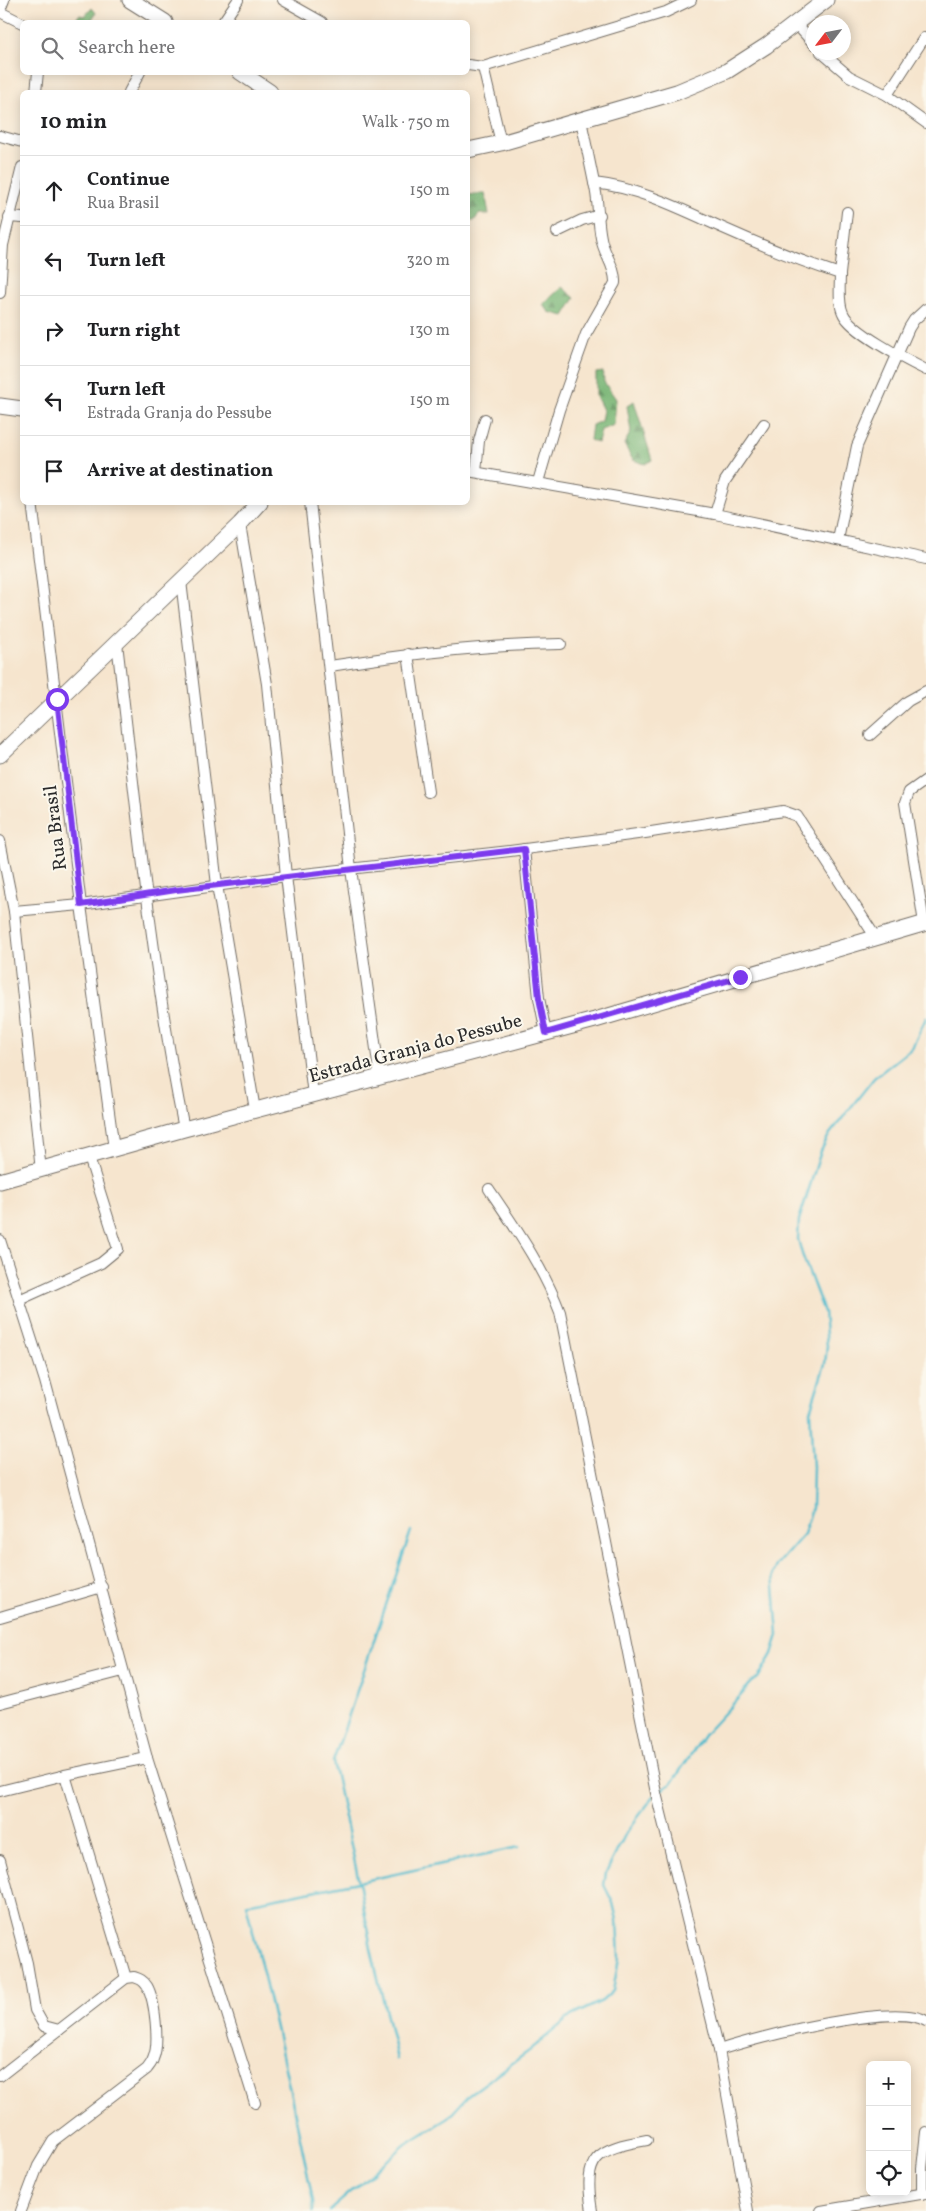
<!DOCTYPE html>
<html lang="en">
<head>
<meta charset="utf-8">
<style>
  body { margin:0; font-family:Vollkorn,serif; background:#f2f2f2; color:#202124 }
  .controls { position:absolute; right:15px; bottom:15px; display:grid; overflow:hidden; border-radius:8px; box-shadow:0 2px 12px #0003 }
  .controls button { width:45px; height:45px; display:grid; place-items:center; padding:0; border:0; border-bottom:1px solid #e0e0e0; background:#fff; color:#202124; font:25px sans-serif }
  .compass { position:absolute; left:806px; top:15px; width:45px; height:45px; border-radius:50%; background:#fff; box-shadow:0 2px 12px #0003; rotate:238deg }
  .stop { position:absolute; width:15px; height:15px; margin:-11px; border:4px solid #7c3aed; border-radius:50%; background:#fff }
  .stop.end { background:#7c3aed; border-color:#fff; box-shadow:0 1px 5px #0008 }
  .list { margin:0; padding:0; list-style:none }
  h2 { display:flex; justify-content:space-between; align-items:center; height:65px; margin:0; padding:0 20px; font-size:21px }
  h2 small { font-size:16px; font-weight:400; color:#757577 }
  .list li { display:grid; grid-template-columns:32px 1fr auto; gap:15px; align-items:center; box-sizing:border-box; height:70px; padding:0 20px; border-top:1px solid #e0e0e0 }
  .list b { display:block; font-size:19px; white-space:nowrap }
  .list p { margin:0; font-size:16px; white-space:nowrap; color:#757577 }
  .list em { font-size:16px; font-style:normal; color:#757577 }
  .icon { flex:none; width:28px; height:28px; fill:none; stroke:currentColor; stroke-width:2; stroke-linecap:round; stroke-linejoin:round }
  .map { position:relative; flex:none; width:926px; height:2211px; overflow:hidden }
  .search { position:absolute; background:#fff; box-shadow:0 2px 12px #0003; left:20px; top:20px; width:450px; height:55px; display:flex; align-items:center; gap:12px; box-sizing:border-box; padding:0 18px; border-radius:8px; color:#757577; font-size:19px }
  .panel { position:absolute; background:#fff; box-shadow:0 2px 12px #0003; left:20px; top:90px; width:450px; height:415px; border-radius:8px }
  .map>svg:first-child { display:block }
</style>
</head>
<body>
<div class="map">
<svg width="926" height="2211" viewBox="0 0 926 2211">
  <defs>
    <pattern id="forest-firs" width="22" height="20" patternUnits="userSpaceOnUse" patternTransform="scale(1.25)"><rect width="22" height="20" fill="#78b575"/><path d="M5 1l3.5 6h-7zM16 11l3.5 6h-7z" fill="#639360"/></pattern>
  </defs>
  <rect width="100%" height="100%" fill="#fbf7ec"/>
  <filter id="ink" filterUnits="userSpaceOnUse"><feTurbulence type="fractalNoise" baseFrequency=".02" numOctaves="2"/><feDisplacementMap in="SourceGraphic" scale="10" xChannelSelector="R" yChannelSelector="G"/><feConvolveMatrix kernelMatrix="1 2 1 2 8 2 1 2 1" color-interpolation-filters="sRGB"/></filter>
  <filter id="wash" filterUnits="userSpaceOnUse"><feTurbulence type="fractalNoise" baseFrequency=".0096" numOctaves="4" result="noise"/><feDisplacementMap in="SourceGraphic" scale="20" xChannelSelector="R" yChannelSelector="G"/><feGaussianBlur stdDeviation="1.12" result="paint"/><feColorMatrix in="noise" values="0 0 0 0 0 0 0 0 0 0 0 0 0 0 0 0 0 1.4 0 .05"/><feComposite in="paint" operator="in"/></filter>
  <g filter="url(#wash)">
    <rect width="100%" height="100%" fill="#f6e5ce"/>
    <g fill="url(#forest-firs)" stroke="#527050">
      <path d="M92 8 96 13 92 19 94 22H79L75 20 79 15 85 16Z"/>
      <path d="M485 193 489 214H479L474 221H468V195Z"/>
      <path d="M562 287 575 298 564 316 549 312 543 304Z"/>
      <path d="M603 372 604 382 616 399 614 425 601 430 598 443 590 440 592 425 601 421 603 410 596 396V373Z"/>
      <path d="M634 401 652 460 645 464 633 460 624 444 631 432 627 406Z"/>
    </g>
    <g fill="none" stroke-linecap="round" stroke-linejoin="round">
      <g stroke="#51bbcd" stroke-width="2.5">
        <path d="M658 1792 671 1784 705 1734 743 1693 748 1685 758 1678 772 1654 778 1635 773 1574 778 1564 804 1534 812 1508 813 1467 810 1411 825 1364 827 1346 824 1312 802 1254 798 1239 799 1220 821 1151 829 1135 874 1078 912 1048 926 1018"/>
        <path d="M397 2059 371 1949 359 1882 333 1762 411 1531"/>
        <path d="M313 2211V2201C293 2101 271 2002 246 1904L359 1882 519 1847"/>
        <path d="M329 2211 406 2144 448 2118 469 2095 529 2051 571 2016 602 2001 613 1991 619 1958 617 1920 613 1903 604 1885 606 1873 626 1833 654 1796"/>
      </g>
    </g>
  </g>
  <g filter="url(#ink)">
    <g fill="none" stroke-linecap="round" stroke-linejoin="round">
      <g stroke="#726c64" stroke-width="12">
        <g id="street">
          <path d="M283 0 322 22"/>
          <path d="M0 10 4 0"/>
          <path d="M0 12 22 23"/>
          <path d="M223 22 238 0"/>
          <path d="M796 24 814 44"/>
          <path d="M821 52 849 76 887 95 924 38 926 40"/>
          <path d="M468 65 483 67 666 12 691 0"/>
          <path d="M483 67 501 143"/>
          <path d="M36 92 38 72"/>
          <path d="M129 92 140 72"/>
          <path d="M887 95 926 123"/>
          <path d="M581 120 594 183C640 188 681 209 723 228 761 245 800 261 840 274 840 285 838 303 843 313 850 331 908 361 926 370"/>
          <path d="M0 136 22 142"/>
          <path d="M9 217 22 218"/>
          <path d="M557 232 582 220 600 215"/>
          <path d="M840 274 847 212"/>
          <path d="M0 293 3 245 22 167"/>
          <path d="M468 471 715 514 926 559"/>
          <path d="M476 472 479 441 485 419"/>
          <path d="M538 482 559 410 586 334 615 283C616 267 603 253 601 238 597 219 599 201 594 183"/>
          <path d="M32 502 81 905 114 1149"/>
          <path d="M310 502 351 869 380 1078"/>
          <path d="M715 514 725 481 764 424"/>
          <path d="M240 524 267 684 286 876 313 1095"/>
          <path d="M838 540 857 446 909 328 914 320 926 309"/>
          <path d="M181 581 217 885 255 1110"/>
          <path d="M117 643C136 805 152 969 184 1129"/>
          <path d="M408 654 428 792"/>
          <path d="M330 666C407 654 483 645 561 644"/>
          <path d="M870 735 908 701 926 691"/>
          <path d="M0 841 14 911 41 1171"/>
          <path d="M524 849 539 998 546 1033"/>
          <path d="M14 911 81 905 286 876 510 851 645 833 783 811 797 816 876 938"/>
          <path d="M924 923 905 803 909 792 926 780"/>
          <path d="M489 1189C516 1229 543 1267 560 1312L656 1793 719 2050 748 2211"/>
          <path d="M0 1240 45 1381 147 1758 255 2103"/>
          <path d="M19 1300 101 1263 118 1249 89 1157"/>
          <path d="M0 1617 102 1587"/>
          <path d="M0 1703 123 1671"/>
          <path d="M65 1775 126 1978"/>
          <path d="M0 1791 65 1775 147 1758"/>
          <path d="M0 1860 27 1963 35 2010 44 2026 59 2030 126 1978 134 1977C140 1979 143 1980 147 1986 155 2000 160 2044 153 2059 152 2063 149 2066 147 2069L53 2141 38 2166 21 2211"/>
          <path d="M719 2050C755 2038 897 2001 926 2021"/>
          <path d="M0 2076 59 2030"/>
          <path d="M922 2194V2168L926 2132"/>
          <path d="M592 2211C583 2156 596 2149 647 2140"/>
          <path d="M821 2211 926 2193"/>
        </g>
      </g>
      <g stroke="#726c64" stroke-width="17">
        <g id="secondary">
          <path d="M130 0 165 22"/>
          <path d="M240 72 270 92"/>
          <path d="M468 150 501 143 677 92 727 71 766 46 826 0"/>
          <path d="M0 406 22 409"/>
          <path d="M0 755 240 524 260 502"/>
          <path d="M0 1181 184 1129 595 1020 926 923"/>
        </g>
      </g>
      <use href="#street" stroke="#fff" stroke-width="10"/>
      <use href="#secondary" stroke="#fff" stroke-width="15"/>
    </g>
  </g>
  <g fill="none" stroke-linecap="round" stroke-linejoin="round" filter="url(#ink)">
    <path stroke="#7c3aed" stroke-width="6" d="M57 699 81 905 176 890 524 849 539 998 546 1033 740 977"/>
  </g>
  <g text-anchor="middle" stroke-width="4" stroke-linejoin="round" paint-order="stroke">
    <g font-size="19" fill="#2b2b2b" stroke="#fbf7ec">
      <text transform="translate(54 828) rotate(-97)" y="7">Rua Brasil</text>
      <text transform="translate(415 1047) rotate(-15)" y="7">Estrada Granja do Pessube</text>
    </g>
  </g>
</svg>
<div class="controls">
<button>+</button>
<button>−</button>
<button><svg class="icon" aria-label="locate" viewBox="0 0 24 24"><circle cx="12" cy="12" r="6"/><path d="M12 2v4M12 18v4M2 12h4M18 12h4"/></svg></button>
</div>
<svg class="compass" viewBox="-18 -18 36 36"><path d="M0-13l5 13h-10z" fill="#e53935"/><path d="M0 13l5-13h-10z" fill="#757577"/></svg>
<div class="stop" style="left:57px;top:699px"></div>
<div class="stop end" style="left:740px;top:977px"></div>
<div class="search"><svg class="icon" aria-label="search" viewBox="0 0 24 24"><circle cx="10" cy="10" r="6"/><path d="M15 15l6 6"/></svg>Search here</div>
<section class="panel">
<h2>10 min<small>Walk · 750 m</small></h2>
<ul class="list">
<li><svg class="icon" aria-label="ahead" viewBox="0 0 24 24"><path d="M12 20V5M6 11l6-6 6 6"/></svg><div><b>Continue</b><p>Rua Brasil</p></div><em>150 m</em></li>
<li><svg class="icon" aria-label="left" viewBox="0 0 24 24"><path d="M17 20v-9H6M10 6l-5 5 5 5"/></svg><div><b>Turn left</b></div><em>320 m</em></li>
<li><svg class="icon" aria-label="right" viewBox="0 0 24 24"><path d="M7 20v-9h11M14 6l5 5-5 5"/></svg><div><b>Turn right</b></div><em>130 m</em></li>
<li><svg class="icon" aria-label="left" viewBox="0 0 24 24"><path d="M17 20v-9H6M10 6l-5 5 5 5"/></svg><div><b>Turn left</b><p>Estrada Granja do Pessube</p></div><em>150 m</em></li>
<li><svg class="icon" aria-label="arrive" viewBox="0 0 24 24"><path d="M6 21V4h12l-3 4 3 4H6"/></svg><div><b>Arrive at destination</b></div></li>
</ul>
</section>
</div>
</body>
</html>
